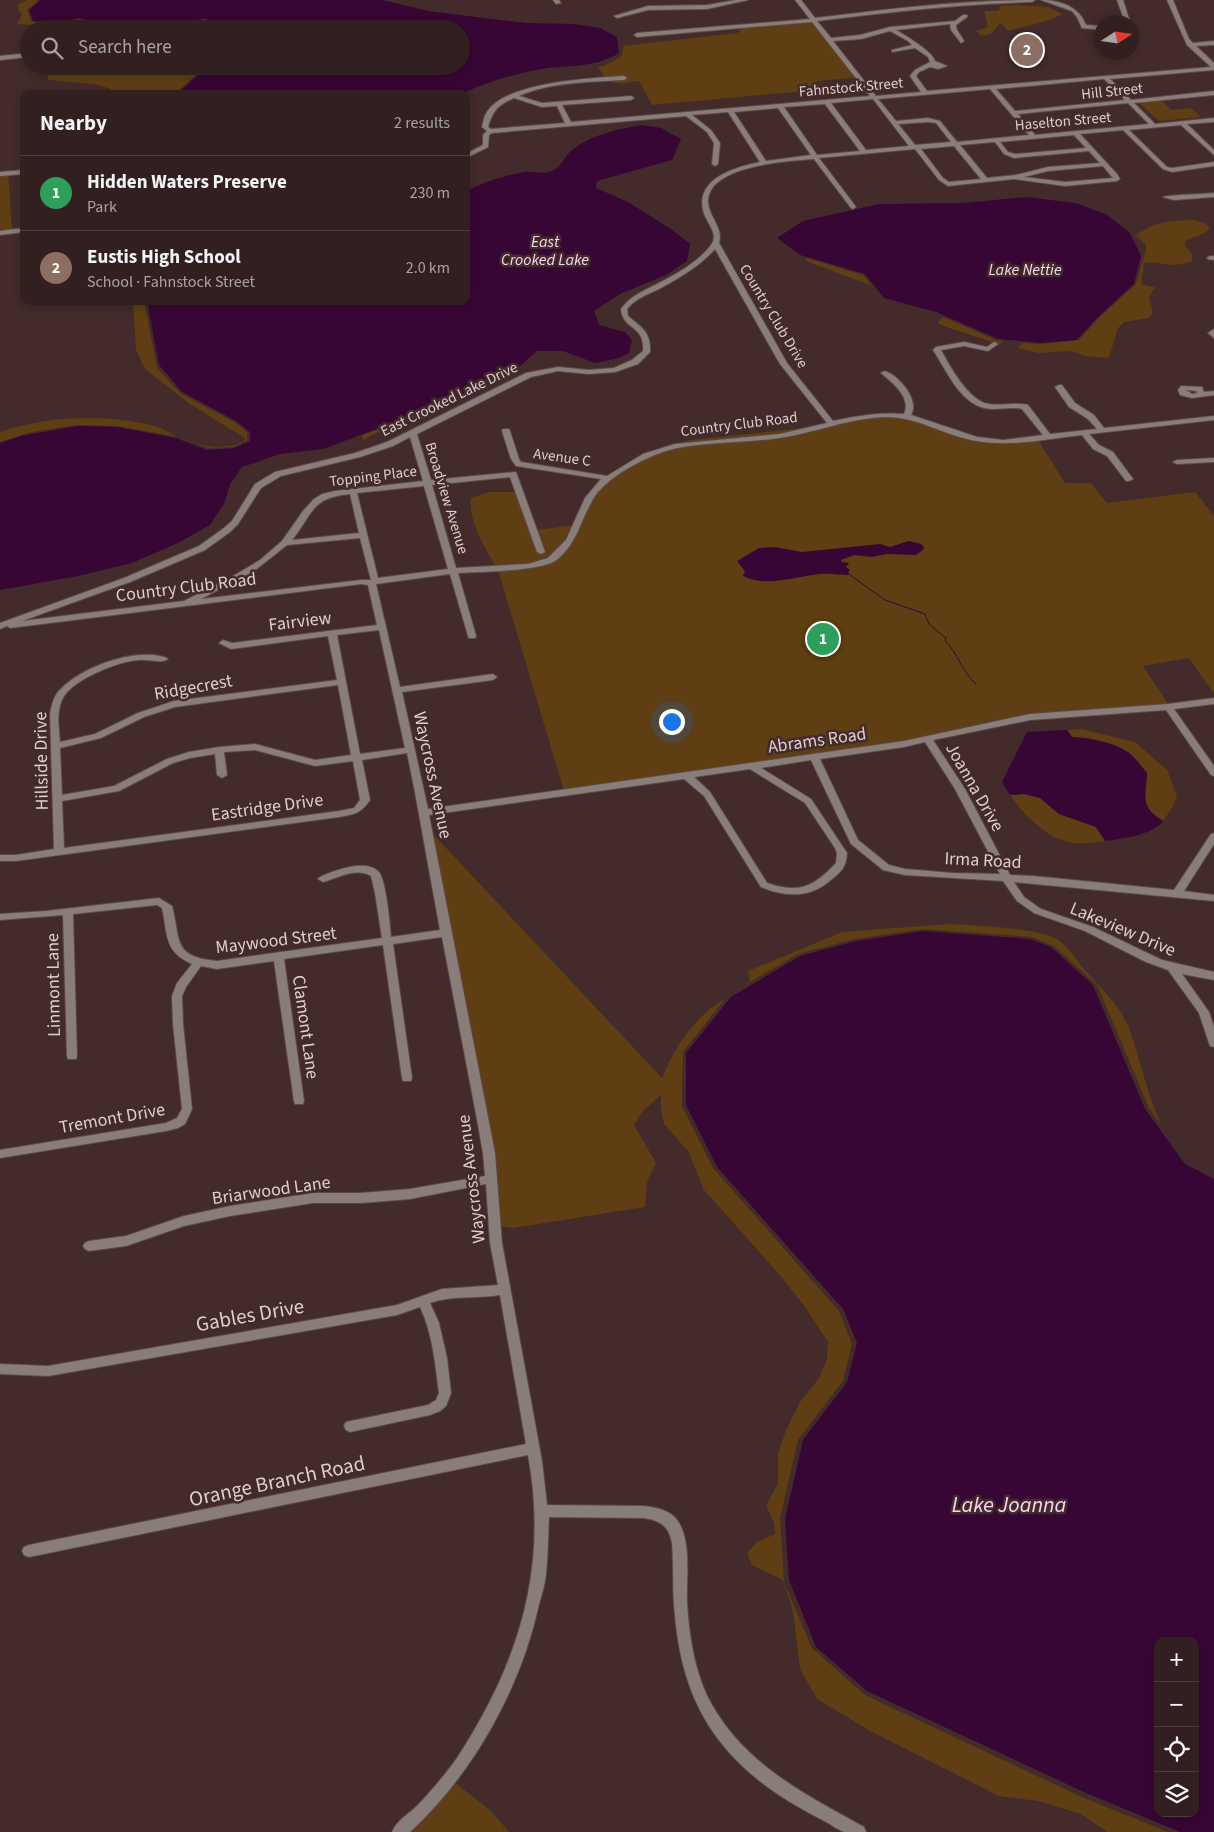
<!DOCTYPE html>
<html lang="en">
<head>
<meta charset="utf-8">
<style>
  body { margin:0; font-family:"Source Sans 3",sans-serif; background:#3d2d2d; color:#f1f3f6 }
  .controls { position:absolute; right:15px; bottom:15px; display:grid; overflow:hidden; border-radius:10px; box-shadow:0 2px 8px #0003 }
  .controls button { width:45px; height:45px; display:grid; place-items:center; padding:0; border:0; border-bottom:1px solid #4d3e3e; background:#322020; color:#f1f3f6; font:25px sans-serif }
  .compass { position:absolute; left:1094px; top:15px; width:45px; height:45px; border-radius:50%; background:#322020; box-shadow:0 2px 8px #0003; rotate:78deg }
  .you { position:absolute; left:671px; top:721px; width:18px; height:18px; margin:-12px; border:4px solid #fff; border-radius:50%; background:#1a73e8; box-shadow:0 0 0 8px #1a73e833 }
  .badge { display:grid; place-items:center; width:32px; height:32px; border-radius:50%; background:#89bafc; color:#fff; font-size:16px; font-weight:700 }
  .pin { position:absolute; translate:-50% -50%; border:2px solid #fff; box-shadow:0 1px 5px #0006 }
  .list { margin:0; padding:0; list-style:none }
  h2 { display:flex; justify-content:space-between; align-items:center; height:65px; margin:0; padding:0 20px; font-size:21px }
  h2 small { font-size:16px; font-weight:400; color:#a8a3a5 }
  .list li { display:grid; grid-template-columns:32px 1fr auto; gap:15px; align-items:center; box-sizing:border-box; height:75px; padding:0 20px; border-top:1px solid #4d3e3e }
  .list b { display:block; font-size:19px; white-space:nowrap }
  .list p { margin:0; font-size:16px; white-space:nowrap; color:#a8a3a5 }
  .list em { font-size:16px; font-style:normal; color:#a8a3a5 }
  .icon { flex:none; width:28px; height:28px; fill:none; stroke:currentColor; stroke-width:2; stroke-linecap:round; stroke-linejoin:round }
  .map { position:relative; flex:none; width:1214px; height:1832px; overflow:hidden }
  .search { position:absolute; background:#322020; box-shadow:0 2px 8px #0003; left:20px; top:20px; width:450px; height:55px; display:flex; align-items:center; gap:12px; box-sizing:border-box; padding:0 18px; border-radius:28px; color:#a8a3a5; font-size:19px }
  .panel { position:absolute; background:#322020; box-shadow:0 2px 8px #0003; left:20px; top:90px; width:450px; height:215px; border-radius:10px }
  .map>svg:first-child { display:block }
</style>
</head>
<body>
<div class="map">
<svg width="1214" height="1832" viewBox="0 0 1214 1832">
  <rect width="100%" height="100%" fill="#422b2a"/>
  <g fill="#5e3e12">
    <path d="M27 0H38L27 10 32 22H51L33 25 17 24 22 15 18 9 19 7 16 6Z"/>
    <path d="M1016 5 1049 7 1062 14 1053 19 1008 31 1001 23C992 30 996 36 980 35L976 31 988 27 984 11H999L1000 6Z"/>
    <path d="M205 19 220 23 222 29H99L129 28Z"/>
    <path d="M812 21 853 74 855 78 817 81V90L652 105 639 81C618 84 609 87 598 67L604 66 622 56 623 46 737 33 740 31 741 26Z"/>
    <path d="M76 66H206L175 93 100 94 111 89 95 84 49 80 47 76 50 73 72 70Z"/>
    <path d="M1161 100 1171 110 1191 108 1201 117 1159 121 1138 102Z"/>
    <path d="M0 173H8L12 230 0 231Z"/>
    <path d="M1193 220 1205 223 1210 228 1205 233 1185 241V246L1192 254V261C1176 269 1161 261 1144 263L1141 284 1157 288 1154 289 1149 297 1153 312 1149 318 1125 322 1118 328 1109 358 1085 356 1071 351 1038 353 1018 348 1023 343 1042 344 1079 340 1099 318 1136 284 1146 250V245L1136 235C1157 221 1169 221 1193 220Z"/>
    <path d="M807 258 863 275 872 286 806 261Z"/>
    <path d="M133 301H144L157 368 180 393 234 422 247 432V441L233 447 208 448 177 437 118 426 77 425 32 432 0 442V432C46 416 103 414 151 425 160 427 167 431 175 436 195 446 223 451 244 442L245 438 190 404 145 369 136 350Z"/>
    <path d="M943 317 996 340 1004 341 998 345C978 336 957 332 937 323Z"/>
    <path d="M516 371C479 393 438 407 400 424 387 430 375 432 364 440L362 438 363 435 466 394Z"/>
    <path d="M880 416 910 419 982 442 1003 444 1038 440 1065 483H1091L1107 503 1195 492 1214 516V694L1189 658 1143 666 1169 705 1029 715 981 724 902 742 564 791 498 570 528 568 566 550 578 531 592 498 599 489 620 472 648 457 675 447 781 437 832 425Z"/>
    <path d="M812 427 779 435 675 444 691 440Z"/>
    <path d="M489 492H517L530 523 537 530 574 525C555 564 536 564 496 567 485 547 468 521 471 498Z"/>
    <path d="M1081 729 1135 742 1167 770 1177 795 1174 805 1163 821C1139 807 1146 796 1147 773L1116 746 1086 738 1072 737 1067 730Z"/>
    <path d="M1024 794 1040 798 1059 814 1096 827 1105 841C1090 843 1073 846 1059 839 1041 832 1020 810 1010 795Z"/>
    <path d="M432 833 662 1078C674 1048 696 1014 725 999L683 1052 682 1106 713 1168 839 1311 852 1344 843 1381 798 1440 780 1518 784 1582 812 1648 865 1695 1084 1798 1168 1832H1107L1081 1814 1038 1801 999 1796 872 1732 817 1699 800 1669 793 1611 783 1580 752 1565 747 1553 757 1542 775 1534 774 1523 766 1505 778 1484V1454L786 1430 800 1402 819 1378 827 1359 828 1342 805 1307 779 1274 704 1190 688 1151 664 1124 661 1108V1095L643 1111 634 1125 656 1163 647 1182 645 1207 513 1228 499 1226Z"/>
    <path d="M949 924C972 925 1041 928 1058 940 1072 949 1079 965 1091 977 1105 992 1121 1008 1129 1028 1141 1061 1147 1095 1162 1126L1149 1108 1097 985 1054 946 1032 937 924 929 855 939 798 954 745 985 750 980 748 971 842 932Z"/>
    <path d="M454 1782 491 1811 509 1832H407Z"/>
  </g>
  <g fill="#380635" fill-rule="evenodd">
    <path d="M41 0H382L429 11 484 18 526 23 574 24 600 28 617 37 619 53C596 68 568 65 542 69 513 74 487 82 461 94H177L208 66H461V29H224L222 23 205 19 125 27 96 26 87 20 79 18 61 22 33 21 29 10Z"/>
    <path d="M642 125 661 128 681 139 672 160 597 181 596 188 628 202 671 229 690 244 687 261 666 275 620 294 594 311 599 325 625 332 632 340 629 353 619 358 595 363 563 351H537L517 369 465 393 382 427 323 449 280 454 242 467 230 484 225 502 210 525 178 543 132 563 78 576 0 590V443L21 436 77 426 117 427 176 438 207 450 234 448 250 441V432L236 421 182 392 159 365 147 301H466V191C485 182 505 175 525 172 534 171 544 175 552 171 562 167 563 158 570 152 589 135 618 129 642 125Z"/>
    <path d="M1027 197 1075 203 1106 214 1130 233 1141 256 1134 284 1097 318 1077 340 1042 343 998 339 936 312 884 298 865 274 800 255 777 238 803 221 879 204 963 203Z"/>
    <path d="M909 541 921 544 924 547 923 550 916 555 887 554 872 557 854 555 841 560 842 562 849 563 846 567 850 570 848 572 850 575C842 575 827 573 820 574 795 576 768 588 743 576L745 571 737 561 759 548 775 547 802 552 880 544 890 547Z"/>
    <path d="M1067 730 1072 737C1090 738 1113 742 1128 752 1135 757 1141 766 1147 773 1146 796 1139 806 1163 821 1153 835 1121 839 1105 841L1096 827 1059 814 1040 798 1024 794 1010 795 1002 782 1027 732Z"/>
    <path d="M923 931 1030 939 1051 947 1093 985 1145 1109 1185 1164 1214 1179V1832H1180L1086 1793 867 1691 816 1647 789 1580 785 1519 803 1440 847 1382 857 1343 843 1309 717 1167 686 1105V1053L731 997 800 956 856 941ZM1158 1641H1195V1813H1158Z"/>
  </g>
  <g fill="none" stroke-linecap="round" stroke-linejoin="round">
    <path stroke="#380635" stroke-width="1" d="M850 575 885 600 925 614 929 624 946 638 945 641C958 653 962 672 976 684"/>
    <g stroke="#5e4948" stroke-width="2">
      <g id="minor">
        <path d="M553 0H559L561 3 556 4Z"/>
        <path d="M736 0H748L707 9 648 10 617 18 614 16 648 6 707 5Z"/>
        <path d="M795 0H801L815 18C888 9 961 0 1035 0L1032 2C960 4 889 12 817 21L831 38 860 35 890 27 955 21 963 15H967V17L956 25 957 30 964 41 961 43 951 30 950 24 896 30C905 35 933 52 935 61L947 66 938 69 930 67 919 72 916 76 927 91 1211 67 1187 45 1167 0H1173L1189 39 1193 43 1214 41V45L1196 46 1214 63V70L1110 79 1131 100 1214 91V95L1134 103 1155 124 1214 118V122L1187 124 1214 150V155L1181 125 1129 130 1167 167 1172 168 1214 162V166L1172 172 1163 169 1123 130 1080 134 1117 174 1120 179 1117 181 1065 186 1014 179 948 186 939 180 915 149 819 158 856 207 853 209 851 208 814 159C789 161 710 165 708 200 707 216 724 227 719 243L787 363 833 421C857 416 880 412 904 414 912 398 892 382 881 373L885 371C899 376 920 400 911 415L977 437 1003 440 1043 435 1022 409C1010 406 996 411 984 408 959 402 946 369 933 350L936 347 964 342 987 347 994 342 998 344 988 351 964 346 941 350C949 365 969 402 989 404 1002 406 1014 402 1028 405L1050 434 1097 429 1088 419 1069 407 1055 387 1059 385H1062L1075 403 1094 415 1104 428 1214 416V420L1089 434 1099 445 1113 452 1133 479 1129 481H1126L1107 456 1093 449 1082 435C1047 439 1011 447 977 441 945 436 919 417 886 417 849 418 815 433 779 438 745 443 710 442 677 448 652 453 604 477 592 501 580 522 576 546 555 561 540 571 478 572 458 573L476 636 475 638H469L468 636 450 574 376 584 400 687 493 674 497 677 493 680 402 692 428 809 904 741 1030 714 1168 704 1214 698V704L1174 709 1214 766V776L1211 775 1166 710 1030 720 933 740 965 789 1010 875 1033 876 1174 890 1211 834 1214 833V844L1184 891 1214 895V901L1014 882 1024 897 1041 909 1093 927 1162 960 1214 972V980L1182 974 1209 1012 1214 1027V1047L1210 1046 1199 1013 1168 970 1146 962 1085 931 1034 913 1017 901 1003 881 905 875 883 870 851 844 811 760 761 768 811 799 847 853C846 867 842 871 832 879 810 899 786 897 761 887L704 796 684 779 429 815 495 1153 502 1243 542 1461 547 1505 643 1506C655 1507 670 1510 677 1520 692 1540 686 1579 687 1602 689 1637 695 1675 712 1705 746 1765 806 1795 864 1827L866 1832C860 1832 850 1832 844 1832 839 1830 834 1827 830 1824 817 1817 803 1810 790 1802 717 1757 682 1701 675 1615 672 1591 674 1567 672 1543 669 1526 660 1520 643 1518L549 1517C548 1536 548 1555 546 1574 545 1584 542 1594 539 1604 521 1688 473 1774 410 1832H392C396 1821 409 1814 418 1805 431 1791 446 1774 457 1758 519 1663 549 1568 528 1455L29 1557 24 1555 22 1551 24 1547 29 1545 526 1444 500 1295C476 1299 452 1295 430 1303L439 1323 447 1358 451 1393 446 1406 440 1411 430 1415 350 1432 346 1430 344 1426 346 1422 428 1405 436 1400 439 1393C435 1364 433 1334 420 1307L397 1315 48 1376 0 1374V1364L48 1366 397 1305 442 1289 498 1285 490 1243 486 1184 410 1199 361 1203H313L230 1216 184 1226 126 1246 89 1251 85 1249 83 1246 85 1243 89 1241 126 1236 184 1216 230 1206 313 1193H361L410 1189 485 1176 483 1153 476 1114 442 937 393 944 412 1078 411 1081H403L402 1078 383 945 284 959 304 1101 303 1104H295L294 1101 274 961 217 969 201 966 186 987 182 996 183 1024 192 1109 185 1124 178 1128 166 1131 0 1158V1150L166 1123 177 1118 182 1109 173 1024 172 996 177 983 192 964C163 951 168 934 162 908L157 905 73 914 77 1056 76 1059H68L67 1056 63 915 0 920V914L46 911 159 898 172 906C181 940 172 957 217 961L382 938 375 893 371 876C355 867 338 878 323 882L318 879 320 877C333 871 366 858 379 872 386 881 390 924 391 937L440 930 414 787 407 753 362 760 370 800C360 814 355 814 339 817L16 861H0V855H16L54 849 50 713C52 705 53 698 58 692 78 669 124 652 154 655 159 656 164 656 168 659 162 664 147 659 139 660 119 661 70 680 62 700 56 713 59 728 60 742L95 734 138 713 174 701 337 680 328 636 231 649 219 643 223 640 232 643 377 625 368 585 361 584 10 628 7 626 0 629V623L124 578 199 546 224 528 232 521 255 484 275 472 355 453 387 442 526 373 558 367 589 370 614 368 632 360 643 351C645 324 623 331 621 309 629 298 639 293 651 287 670 278 699 262 711 245 720 233 705 222 703 210 696 178 736 167 760 162L728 112 692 115 711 130 720 143 718 164 715 166 712 164 714 143 707 132 686 116 492 133 489 135 488 147 466 158V154L483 145V135L487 131 482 127C483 122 484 116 487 112 505 82 592 78 624 76L627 78 624 80C591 82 549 82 519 96L542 103 631 96 634 98 631 100 562 105 571 122 870 96 812 22 637 37 634 35 637 33 810 19ZM890 31 908 41 912 45 892 50V52L915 48 928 57 930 62 915 70 910 76 921 92 876 96 833 41 861 39ZM1104 79 1125 100 1015 111 996 89ZM990 89 1029 135 957 142 940 121 928 118 896 121 878 99ZM514 98 542 107 557 106 565 123 491 129 488 127C493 110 498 105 514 98ZM873 99 909 146 866 150 831 103ZM1128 103 1149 124 1035 135 1018 114ZM825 104 860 151 817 155 784 107ZM778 108 811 155 766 161 734 112ZM928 122 936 123 951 142 915 145 898 124ZM1074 135 1086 148 1015 154 1008 152 1000 142ZM995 142 1004 154 1014 158 1089 151 1100 163 1048 167 1016 175 987 178 960 145ZM954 146 981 179 949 182 943 178 921 149ZM1103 166 1113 178 1065 182 1024 177 1048 171ZM715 249 780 364 827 423 780 434 675 444 643 454 607 476 521 462 519 459 510 431 509 429H503L502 431 511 459 516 466 601 479 585 498 566 540 548 558 528 564 456 568 432 485 510 477 537 552 541 554 545 552 516 472 431 480 417 434 531 377 558 371 589 374 615 372 638 364 650 352C651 332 642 328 628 316L627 309C635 299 646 295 657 290 678 279 700 266 715 249ZM410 437 423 481 335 491 322 494 314 499 303 511 282 541 260 560 235 575 184 601 22 621 130 582 205 550 230 532 238 524 261 488 281 476 360 457 393 446ZM424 486 448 569 378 578 357 493ZM350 494 359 533 292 540C314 513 310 498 350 494ZM360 538 371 580H361L201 599 254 571 287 545ZM379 630 405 748 360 754 337 635ZM338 685 351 755 315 760 255 744 219 747 189 752 167 759 114 786 62 795 60 748 101 738 144 717 175 707ZM925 742 955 789 1000 874 953 873 905 869 889 865 858 840 820 759 904 747ZM255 750 315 766 353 761 360 800 354 808 339 811 64 848 62 801 119 791 173 763 190 758 215 754 217 775 222 778 227 775 224 752ZM750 769 805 803 835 848 837 853 836 863C814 887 799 894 767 883L710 792 694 777Z"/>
        <path d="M1041 0C1061 0 1079 7 1086 25L1102 26V30L1082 28 1077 17 1072 11Z"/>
        <path d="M1117 0H1123L1130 22H1125Z"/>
        <path d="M29 53V57L0 60V56Z"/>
        <path d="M85 66H99L83 69 82 68Z"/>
        <path d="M24 170V174L0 176V172Z"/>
        <path d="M1214 193V197L1174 200 1163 197C1168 195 1205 194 1214 193Z"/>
        <path d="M24 228V232L0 235V231Z"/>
        <path d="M1210 256H1214V260L1208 259 1207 258Z"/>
        <path d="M1214 329V338L1208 333Z"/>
        <path d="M1181 386 1202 387 1204 392 1214 391V395L1192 398 1180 395 1178 390ZM1186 390 1196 391 1197 393 1192 394Z"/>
        <path d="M1214 458V462L1177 464 1173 462 1177 460Z"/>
      </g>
    </g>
    <use href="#minor" fill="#887d78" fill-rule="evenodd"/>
  </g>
  <g text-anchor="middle" stroke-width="5" stroke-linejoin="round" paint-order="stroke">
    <g font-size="15" fill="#decfce" stroke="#422b2a">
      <text transform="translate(851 87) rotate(-5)" y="5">Fahnstock Street</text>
      <text transform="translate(1112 91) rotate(-6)" y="5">Hill Street</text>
      <text transform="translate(1063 121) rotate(-5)" y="5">Haselton Street</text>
      <text transform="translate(774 316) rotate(59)" y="5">Country Club Drive</text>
      <text transform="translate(449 399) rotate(-26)" y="5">East Crooked Lake Drive</text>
      <text transform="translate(739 424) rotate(-7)" y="5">Country Club Road</text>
      <text transform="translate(562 457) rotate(8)" y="5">Avenue C</text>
      <text transform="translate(373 476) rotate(-7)" y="5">Topping Place</text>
      <text transform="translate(447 498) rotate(73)" y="5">Broadview Avenue</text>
    </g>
    <g font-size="16" font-style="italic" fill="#f6d5f1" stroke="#422b2a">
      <text x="545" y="247">East<tspan x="545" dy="18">Crooked Lake</tspan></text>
      <text x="1025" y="275">Lake Nettie</text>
    </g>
    <g font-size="18" fill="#decfce" stroke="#422b2a">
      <text transform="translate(186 587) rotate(-7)" y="6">Country Club Road</text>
      <text transform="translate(300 621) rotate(-7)" y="6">Fairview</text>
      <text transform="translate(193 687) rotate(-10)" y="6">Ridgecrest</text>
      <text transform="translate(817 740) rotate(-8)" y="6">Abrams Road</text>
      <text transform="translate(41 761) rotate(-91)" y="6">Hillside Drive</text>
      <text transform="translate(433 775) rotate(78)" y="6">Waycross Avenue</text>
      <text transform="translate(975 787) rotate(60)" y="6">Joanna Drive</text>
      <text transform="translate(267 807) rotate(-8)" y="6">Eastridge Drive</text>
      <text transform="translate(983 860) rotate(3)" y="6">Irma Road</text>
      <text transform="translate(1123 929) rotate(23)" y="6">Lakeview Drive</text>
      <text transform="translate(276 940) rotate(-7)" y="6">Maywood Street</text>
      <text transform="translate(53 985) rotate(-91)" y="6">Linmont Lane</text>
      <text transform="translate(306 1027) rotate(82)" y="6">Clamont Lane</text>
      <text transform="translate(112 1118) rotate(-10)" y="6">Tremont Drive</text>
      <text transform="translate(471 1179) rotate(-97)" y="6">Waycross Avenue</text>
      <text transform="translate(271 1190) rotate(-8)" y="6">Briarwood Lane</text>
    </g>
    <g font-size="21" fill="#decfce" stroke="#422b2a">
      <text transform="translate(250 1315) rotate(-10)" y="7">Gables Drive</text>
      <text transform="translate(277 1481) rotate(-12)" y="7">Orange Branch Road</text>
    </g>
    <g font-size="22" font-style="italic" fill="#f6d5f1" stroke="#422b2a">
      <text x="1009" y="1512">Lake Joanna</text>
    </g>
  </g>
</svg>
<div class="controls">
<button>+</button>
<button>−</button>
<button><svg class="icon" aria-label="locate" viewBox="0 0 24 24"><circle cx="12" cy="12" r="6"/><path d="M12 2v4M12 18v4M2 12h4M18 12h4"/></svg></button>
<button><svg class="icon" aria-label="layers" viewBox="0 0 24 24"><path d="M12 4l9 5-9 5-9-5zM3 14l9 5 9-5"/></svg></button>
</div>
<svg class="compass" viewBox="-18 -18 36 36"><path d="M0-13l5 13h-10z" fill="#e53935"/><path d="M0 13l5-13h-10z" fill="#a8a3a5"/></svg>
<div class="you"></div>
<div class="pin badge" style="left:823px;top:639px;background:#2e9e5b">1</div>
<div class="pin badge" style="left:1027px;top:50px;background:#8d6e63">2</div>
<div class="search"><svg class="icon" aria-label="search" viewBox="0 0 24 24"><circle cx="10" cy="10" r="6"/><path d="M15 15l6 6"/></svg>Search here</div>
<section class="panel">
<h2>Nearby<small>2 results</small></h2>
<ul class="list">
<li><span class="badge" style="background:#2e9e5b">1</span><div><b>Hidden Waters Preserve</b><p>Park</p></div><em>230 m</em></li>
<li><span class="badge" style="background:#8d6e63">2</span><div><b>Eustis High School</b><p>School · Fahnstock Street</p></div><em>2.0 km</em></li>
</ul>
</section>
</div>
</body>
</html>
